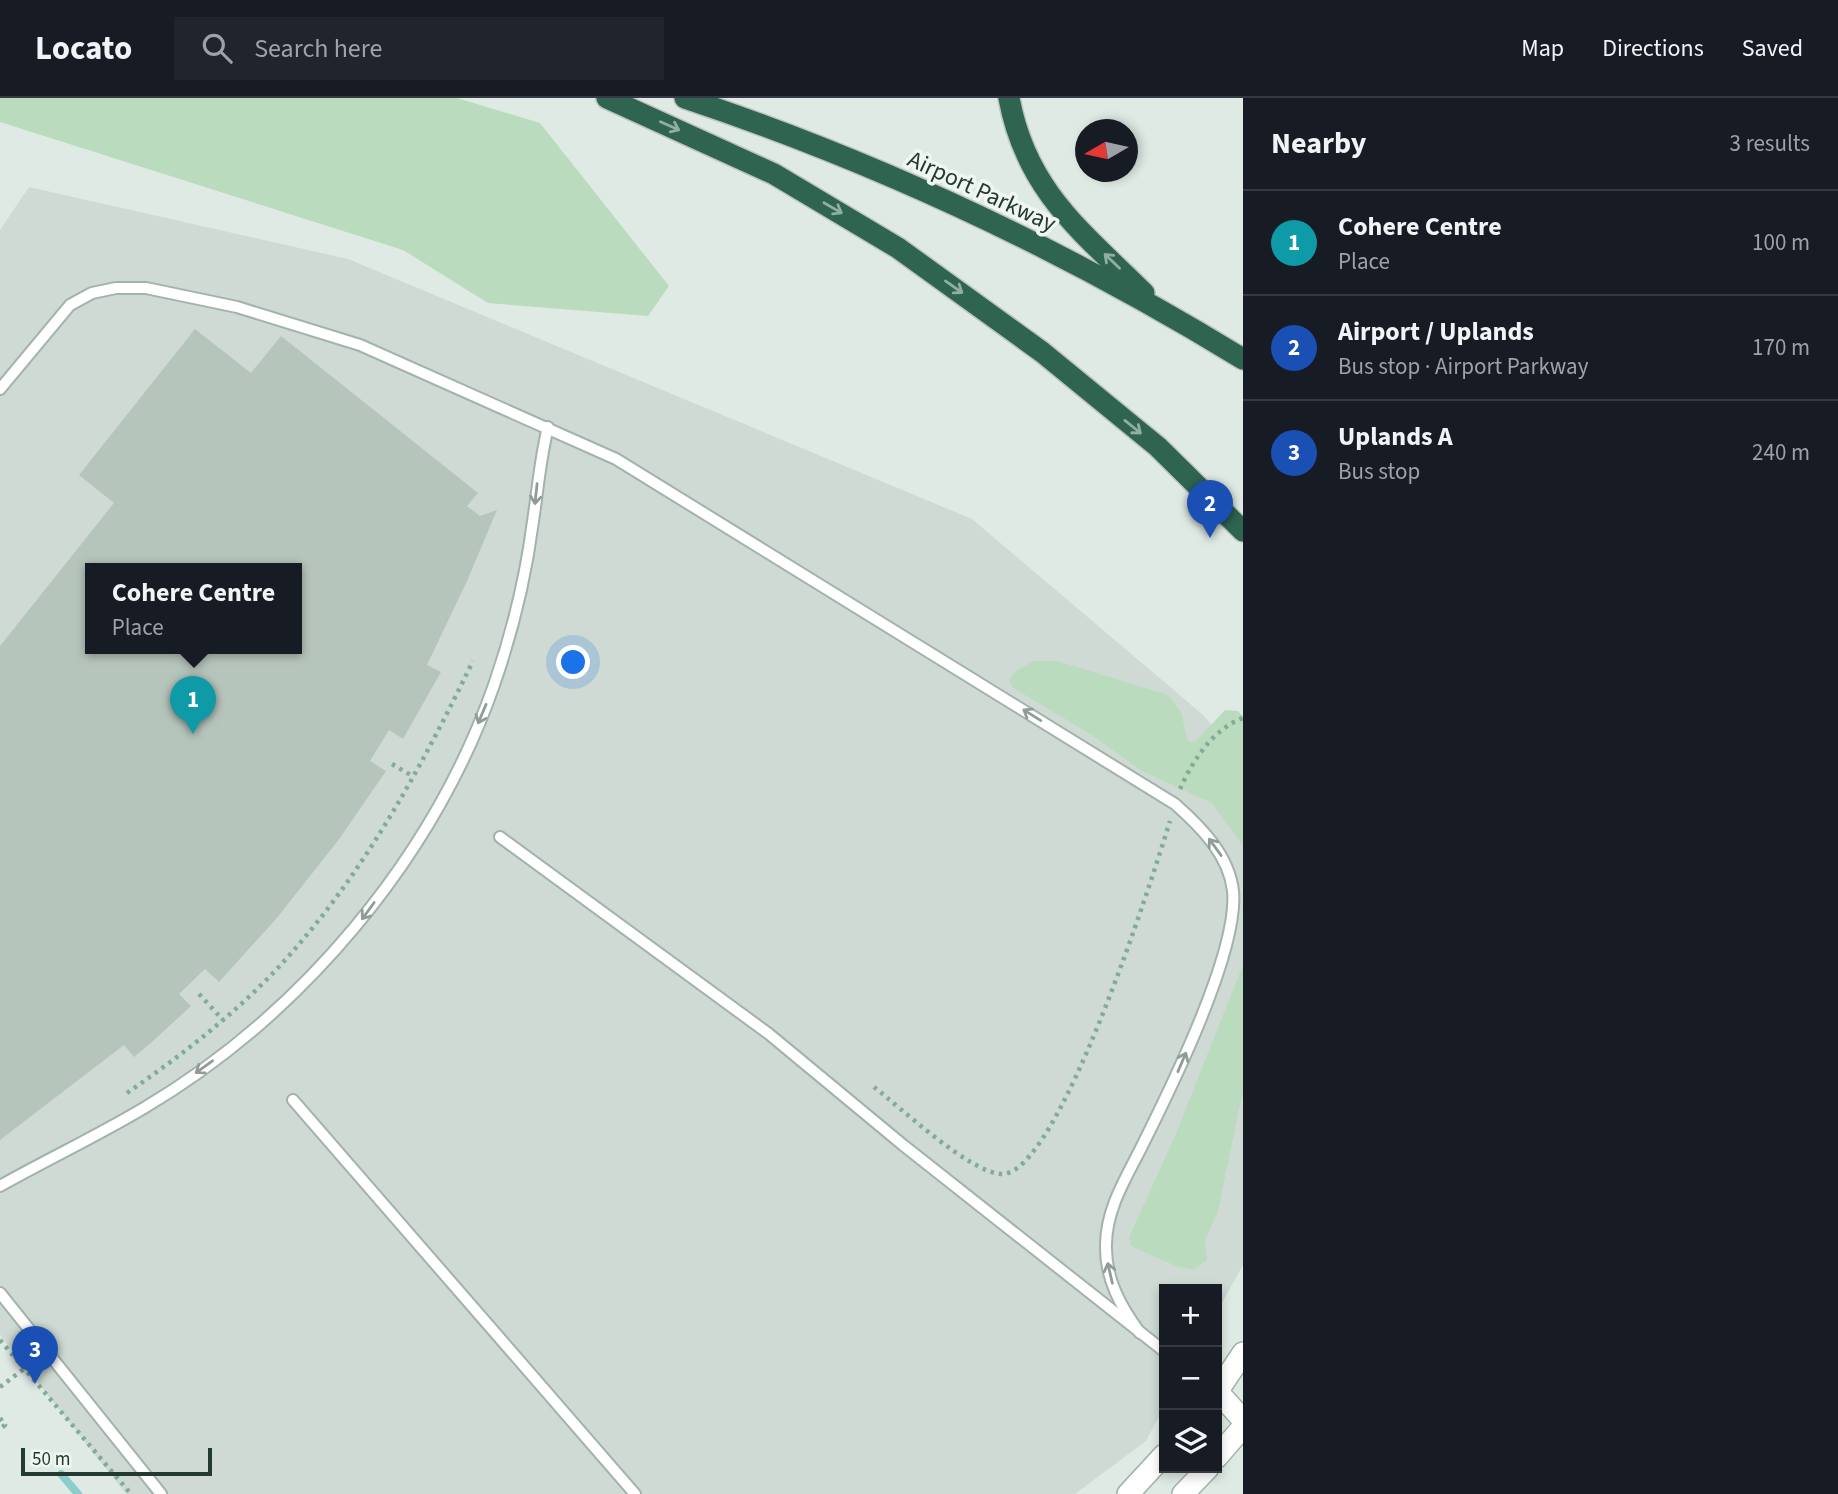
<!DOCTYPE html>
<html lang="en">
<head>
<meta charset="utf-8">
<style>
  body { margin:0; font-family:"Source Sans 3",sans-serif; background:#20242c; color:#f1f3f6 }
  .controls { position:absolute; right:21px; bottom:21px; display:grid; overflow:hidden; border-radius:0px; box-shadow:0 4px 10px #0003 }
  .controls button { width:63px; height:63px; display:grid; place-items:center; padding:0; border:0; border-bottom:2px solid #363941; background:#171b24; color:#f1f3f6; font:35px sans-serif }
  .compass { position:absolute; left:1075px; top:21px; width:63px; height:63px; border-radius:50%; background:#171b24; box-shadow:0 4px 10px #0003; rotate:261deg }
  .scale { position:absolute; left:21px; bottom:18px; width:191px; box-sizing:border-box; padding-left:7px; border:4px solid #223a2f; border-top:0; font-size:19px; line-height:24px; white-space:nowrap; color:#223a2f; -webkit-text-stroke:5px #f0f7f2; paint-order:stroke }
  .you { position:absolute; left:574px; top:565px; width:24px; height:24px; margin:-18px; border:5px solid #fff; border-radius:50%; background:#1a73e8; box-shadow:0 0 0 10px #1a73e833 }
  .badge { display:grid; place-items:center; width:46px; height:46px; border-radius:50%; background:#eb675d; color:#fff; font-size:23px; font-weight:700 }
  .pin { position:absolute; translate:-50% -58px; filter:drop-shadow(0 2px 4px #0008) }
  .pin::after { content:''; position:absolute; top:37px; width:24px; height:21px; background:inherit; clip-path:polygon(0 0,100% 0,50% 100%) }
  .popup { position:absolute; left:85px; top:465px; width:217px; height:91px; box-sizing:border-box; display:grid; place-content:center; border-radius:0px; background:#171b24; filter:drop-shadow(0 2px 5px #0005); font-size:23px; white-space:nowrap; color:#9ea1a6 }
  .popup b { font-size:26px; color:#f1f3f6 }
  .popup::after { content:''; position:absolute; left:50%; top:100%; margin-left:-14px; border:14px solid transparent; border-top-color:#171b24 }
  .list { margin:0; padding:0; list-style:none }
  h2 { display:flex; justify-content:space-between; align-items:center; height:91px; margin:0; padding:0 28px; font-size:30px }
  h2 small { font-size:23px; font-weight:400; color:#9ea1a6 }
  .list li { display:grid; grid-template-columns:46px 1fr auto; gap:21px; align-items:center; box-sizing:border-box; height:105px; padding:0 28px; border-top:2px solid #363941 }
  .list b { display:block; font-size:26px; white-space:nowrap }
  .list p { margin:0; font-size:23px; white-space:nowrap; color:#9ea1a6 }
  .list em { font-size:23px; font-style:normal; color:#9ea1a6 }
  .icon { flex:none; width:38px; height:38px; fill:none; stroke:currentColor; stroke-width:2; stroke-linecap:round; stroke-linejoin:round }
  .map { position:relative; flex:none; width:1243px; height:1396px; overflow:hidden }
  header { display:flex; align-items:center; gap:42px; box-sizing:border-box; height:98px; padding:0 35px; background:#171b24; border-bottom:2px solid #363941 }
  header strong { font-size:33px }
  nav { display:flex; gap:38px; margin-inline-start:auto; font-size:24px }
  .search { width:490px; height:63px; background:#20242c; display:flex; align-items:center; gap:18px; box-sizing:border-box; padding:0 24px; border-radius:0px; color:#9ea1a6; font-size:26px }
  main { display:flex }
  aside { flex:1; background:#171b24 }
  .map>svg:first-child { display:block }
</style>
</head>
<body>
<header>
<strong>Locato</strong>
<div class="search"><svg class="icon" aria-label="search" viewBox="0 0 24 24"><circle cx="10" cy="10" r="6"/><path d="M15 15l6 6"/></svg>Search here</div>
<nav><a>Map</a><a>Directions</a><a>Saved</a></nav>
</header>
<main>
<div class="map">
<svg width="1243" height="1396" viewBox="0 0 1243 1396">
  <rect width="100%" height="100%" fill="#e0eae4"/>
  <path fill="#cedad3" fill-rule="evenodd" d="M29 89 348 161 972 421 1202 616 1243 661V1167L1217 1214V1191H1164V1309L1146 1343 1075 1396H126L0 1237V132ZM90 470H296V550H90Z"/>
  <g fill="#badbbd">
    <path d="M0 0H457L540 25 669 188 648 218 488 205 403 152 0 24Z"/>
    <path d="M1034 563H1057L1168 597 1181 614 1188 643 1195 644 1225 612 1238 613 1243 618V748L1212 705 1140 672 1092 637 1012 589 1009 583 1016 573Z"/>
    <path d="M1243 867V992L1218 1113 1205 1142 1207 1162 1194 1172 1176 1168 1131 1148 1129 1140 1175 1038Z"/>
  </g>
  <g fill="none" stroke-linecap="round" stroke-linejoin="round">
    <path stroke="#8acdcc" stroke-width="8" d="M61 1376 78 1396"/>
  </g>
  <path fill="#b6c5bc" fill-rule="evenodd" d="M195 231 251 275 281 238 478 395 467 408 480 418 497 412 467 483 427 567 441 574 403 641 389 632 370 663 386 673 340 740 276 821 219 884 205 871 179 896 191 908 153 943 134 959 124 947 0 1042V548L114 405 79 377ZM90 470H296V550H90Z"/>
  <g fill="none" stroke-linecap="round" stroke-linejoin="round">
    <g stroke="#a3b2aa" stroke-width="14">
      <g id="lane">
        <path d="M0 291 70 207 92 195 116 190H146L237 209 360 247 616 361 1175 706C1201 729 1229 757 1233 793 1239 853 1170 992 1142 1048 1126 1080 1106 1111 1106 1147 1105 1181 1121 1209 1140 1235"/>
        <path d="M500 739 769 936 903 1047 1164 1253"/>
        <path d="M293 1002 635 1396"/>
        <path d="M0 1088C48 1061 97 1038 144 1010 301 917 433 761 494 587 512 535 526 478 533 423 538 391 540 361 548 329"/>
        <path d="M0 1195 161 1396"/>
      </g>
    </g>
    <g stroke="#a0b5aa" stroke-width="24">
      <g id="secondary">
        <path d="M1217 1293 1243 1322"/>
        <path d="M1217 1294 1243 1255"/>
        <path d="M1217 1359 1243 1329"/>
        <path d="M1128 1396 1164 1357"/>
        <path d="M1183 1396 1208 1370"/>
      </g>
    </g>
    <g stroke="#bdc4c1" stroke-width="24">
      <g id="highway">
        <path d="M607 0 774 76 898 150 1042 254 1158 349 1243 433"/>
        <path d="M685 0C880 65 1068 154 1243 261"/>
        <path d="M1009 0C1026 92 1081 133 1144 195"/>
      </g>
    </g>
    <g stroke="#82ac98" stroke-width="4.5" stroke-dasharray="3.5 5" stroke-linecap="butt">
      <path d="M392 666 414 679"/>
      <path d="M1180 691C1193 662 1213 631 1243 620"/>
      <path d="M199 896 223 922"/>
      <path d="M874 989C901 1010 969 1074 1001 1076 1058 1080 1154 775 1170 723"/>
      <path d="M127 995C179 959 230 920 274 874 360 783 419 674 473 563"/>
      <path d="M0 1242 131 1396"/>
      <path d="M0 1289 33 1264"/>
      <path d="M0 1320 5 1327 0 1331"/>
    </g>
    <use href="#lane" stroke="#fff" stroke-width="10"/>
    <use href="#secondary" stroke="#fff" stroke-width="21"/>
    <use href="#highway" stroke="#2f6450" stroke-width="21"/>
  </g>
  <defs><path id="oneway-shaft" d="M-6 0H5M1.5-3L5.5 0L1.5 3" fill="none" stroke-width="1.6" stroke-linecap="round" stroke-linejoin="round" transform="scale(1.75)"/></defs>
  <g stroke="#90aea1">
    <use href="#oneway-shaft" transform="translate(670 28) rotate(24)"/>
    <use href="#oneway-shaft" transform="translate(833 110) rotate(30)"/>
    <use href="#oneway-shaft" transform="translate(1112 163) rotate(-136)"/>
    <use href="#oneway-shaft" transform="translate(954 189) rotate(35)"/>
    <use href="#oneway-shaft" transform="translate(1133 329) rotate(39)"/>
  </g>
  <g stroke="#909c97">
    <use href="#oneway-shaft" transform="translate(536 396) rotate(96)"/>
    <use href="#oneway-shaft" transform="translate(482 616) rotate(113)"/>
    <use href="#oneway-shaft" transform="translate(1032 617) rotate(-148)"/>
    <use href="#oneway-shaft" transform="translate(1215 749) rotate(-126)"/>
    <use href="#oneway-shaft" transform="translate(368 813) rotate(126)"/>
    <use href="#oneway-shaft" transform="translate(1182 964) rotate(-67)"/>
    <use href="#oneway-shaft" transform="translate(204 969) rotate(144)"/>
    <use href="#oneway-shaft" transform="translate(1110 1175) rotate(-103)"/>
  </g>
  <g text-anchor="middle" stroke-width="7" stroke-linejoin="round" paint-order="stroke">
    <g font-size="24" fill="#223a2f" stroke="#f0f7f2">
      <text transform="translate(982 93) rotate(25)" y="8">Airport Parkway</text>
    </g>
  </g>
</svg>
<div class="controls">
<button>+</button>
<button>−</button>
<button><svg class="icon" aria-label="layers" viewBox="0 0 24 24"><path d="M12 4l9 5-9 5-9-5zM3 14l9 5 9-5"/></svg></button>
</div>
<svg class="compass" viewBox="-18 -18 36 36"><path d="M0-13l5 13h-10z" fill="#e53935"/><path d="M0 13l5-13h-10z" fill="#9ea1a6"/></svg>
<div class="scale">50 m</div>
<div class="you"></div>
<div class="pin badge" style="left:193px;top:636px;background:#0f9aa8">1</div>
<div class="popup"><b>Cohere Centre</b>Place</div>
<div class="pin badge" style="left:1210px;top:440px;background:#1a4fb4">2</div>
<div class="pin badge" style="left:35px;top:1286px;background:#1a4fb4">3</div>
</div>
<aside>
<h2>Nearby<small>3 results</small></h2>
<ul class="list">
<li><span class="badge" style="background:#0f9aa8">1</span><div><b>Cohere Centre</b><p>Place</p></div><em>100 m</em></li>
<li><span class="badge" style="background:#1a4fb4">2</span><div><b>Airport / Uplands</b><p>Bus stop · Airport Parkway</p></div><em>170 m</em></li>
<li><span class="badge" style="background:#1a4fb4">3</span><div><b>Uplands A</b><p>Bus stop</p></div><em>240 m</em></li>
</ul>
</aside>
</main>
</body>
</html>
